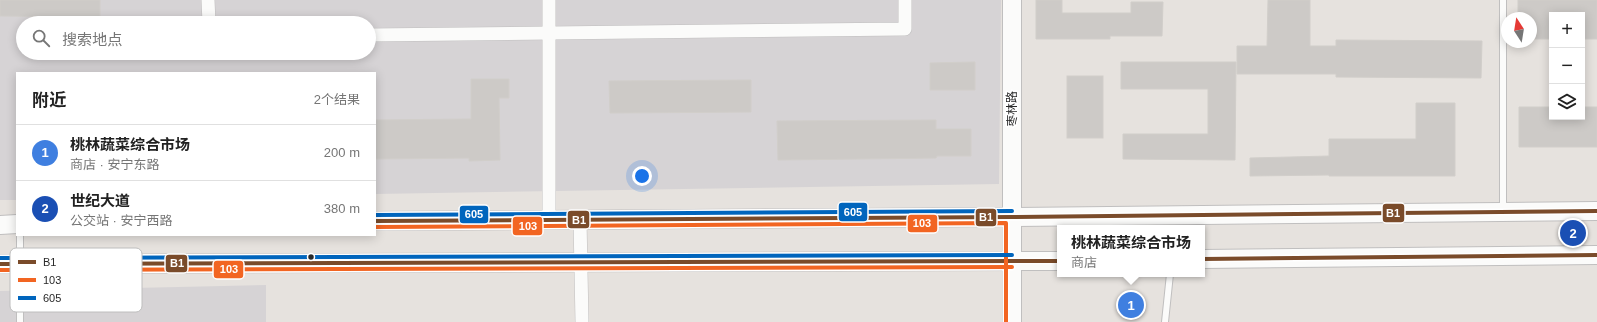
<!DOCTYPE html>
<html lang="zh">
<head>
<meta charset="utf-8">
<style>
  body { margin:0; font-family:Helvetica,"Noto Sans SC",sans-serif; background:#f6f6f6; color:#222 }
  .controls { position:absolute; right:12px; top:12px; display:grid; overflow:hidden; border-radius:0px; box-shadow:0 2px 10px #0003 }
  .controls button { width:36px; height:36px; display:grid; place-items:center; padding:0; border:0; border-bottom:1px solid #e0e0e0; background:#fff; color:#222; font:20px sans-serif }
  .compass { position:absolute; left:1501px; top:12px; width:36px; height:36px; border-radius:50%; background:#fff; box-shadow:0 2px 10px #0003; rotate:348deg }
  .you { position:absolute; left:642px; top:176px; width:14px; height:14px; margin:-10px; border:3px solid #fff; border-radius:50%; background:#1a73e8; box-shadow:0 0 0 6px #1a73e833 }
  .badge { display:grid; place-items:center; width:26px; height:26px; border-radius:50%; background:#2563eb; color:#fff; font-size:13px; font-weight:700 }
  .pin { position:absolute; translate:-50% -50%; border:2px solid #fff; box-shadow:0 1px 4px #0006 }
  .popup { position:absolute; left:1057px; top:225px; width:148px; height:52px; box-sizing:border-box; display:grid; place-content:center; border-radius:0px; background:#fff; filter:drop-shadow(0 1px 3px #0005); font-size:13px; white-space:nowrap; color:#767676 }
  .popup b { font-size:15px; color:#222 }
  .popup::after { content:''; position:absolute; left:50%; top:100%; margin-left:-8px; border:8px solid transparent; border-top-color:#fff }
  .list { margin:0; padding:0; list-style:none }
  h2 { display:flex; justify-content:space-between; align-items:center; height:52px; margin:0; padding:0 16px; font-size:17px }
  h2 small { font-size:13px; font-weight:400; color:#767676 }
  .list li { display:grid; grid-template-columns:26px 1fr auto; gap:12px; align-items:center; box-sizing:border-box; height:56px; padding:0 16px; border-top:1px solid #e0e0e0 }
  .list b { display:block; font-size:15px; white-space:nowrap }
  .list p { margin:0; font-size:13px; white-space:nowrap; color:#767676 }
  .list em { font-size:13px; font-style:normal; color:#767676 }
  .icon { flex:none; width:22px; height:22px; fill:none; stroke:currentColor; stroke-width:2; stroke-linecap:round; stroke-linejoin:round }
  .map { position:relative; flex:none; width:1597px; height:322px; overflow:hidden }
  .search { position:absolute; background:#fff; box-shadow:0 2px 10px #0003; left:16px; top:16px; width:360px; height:44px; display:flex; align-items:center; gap:10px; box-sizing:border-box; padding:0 14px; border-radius:22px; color:#767676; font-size:15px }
  .panel { position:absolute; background:#fff; box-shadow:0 2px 10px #0003; left:16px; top:72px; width:360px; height:164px; border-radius:0px }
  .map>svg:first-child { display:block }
</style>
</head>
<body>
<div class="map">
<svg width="1597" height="322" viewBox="0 0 1597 322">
  <rect width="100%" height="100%" fill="#e6e2de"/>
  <g fill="#d6d3d5" fill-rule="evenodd">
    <path d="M0 0H1001L999 184 375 194V73H17V200H0ZM23 23H369V53H23Z"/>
    <path d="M266 285V322H0V291Z"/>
  </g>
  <g fill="#cdcac7" stroke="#d1ceca">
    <path d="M0 0H100V17L0 16Z"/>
    <path d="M1036 0H1062V13H1131V2H1163L1162 36H1110V39H1036Z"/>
    <path d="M1268 0H1310V46H1336V40L1482 41 1481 78 1336 77V74H1237V46H1267Z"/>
    <path d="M1518 0H1597V39H1582V15H1552V39H1531V18H1518Z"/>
    <path d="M975 62V90H930V63Z"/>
    <path d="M1121 62H1236L1235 160 1123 159V134H1208V89H1121Z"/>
    <rect x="1067" y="76" width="36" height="62"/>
    <path d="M471 79H509V98H499L500 160 469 161V158L375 159V120L471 119Z"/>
    <path d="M751 80V112L610 113 609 81Z"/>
    <path d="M1416 103H1455V176H1329V175L1250 176V158L1329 156V139H1416Z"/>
    <path d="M1519 107H1552V117H1582V107H1597V147H1519Z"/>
    <path d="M936 120V129H971V156H937L936 158 778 160 777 121Z"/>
  </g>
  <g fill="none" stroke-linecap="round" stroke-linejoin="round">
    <g stroke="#c0bfbf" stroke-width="8">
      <g id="lane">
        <path d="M1503 0V210"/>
        <path d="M20 322V235"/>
        <path d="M1165 322 1170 274"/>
      </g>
    </g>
    <g stroke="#c0bfbf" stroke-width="14">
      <g id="street">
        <path d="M208 0 209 23"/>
        <path d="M549 0V220"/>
        <path d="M369 35 905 29V0"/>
        <path d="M580 219 582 322"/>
      </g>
    </g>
    <g stroke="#c0bfbf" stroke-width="20">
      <g id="secondary">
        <path d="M1012 0V322"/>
        <path d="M375 221 1012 217 1597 211"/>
        <path d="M0 225 17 224"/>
        <path d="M1202 259 1597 255"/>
        <path d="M0 264 1060 261"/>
      </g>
    </g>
    <use href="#lane" stroke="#fbfbfa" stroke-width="6"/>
    <use href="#street" stroke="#fbfbfa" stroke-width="13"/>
    <use href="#secondary" stroke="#fbfbfa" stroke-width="18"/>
    <g stroke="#fff" stroke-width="7">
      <g id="bus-1">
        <path d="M375 221 1012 217 1597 211"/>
        <path d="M1202 259 1597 255"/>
        <path d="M0 264 1060 261"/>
      </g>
    </g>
    <g stroke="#fff" stroke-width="7">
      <g id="bus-2">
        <path d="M375 227 1006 223V322"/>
        <path d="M0 270 1012 267"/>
      </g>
    </g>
    <g stroke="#fff" stroke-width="7">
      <g id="bus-3">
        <path d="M375 215 1012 211"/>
        <path d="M0 258 1012 255"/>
      </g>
    </g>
    <use href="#bus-1" stroke="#7a4b2a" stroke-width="4"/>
    <use href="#bus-2" stroke="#f26522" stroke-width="4"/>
    <use href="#bus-3" stroke="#0065bd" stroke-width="4"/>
  </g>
  <circle fill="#282828" stroke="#fff" stroke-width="1.5" cx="311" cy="257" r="3.5"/>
  <g text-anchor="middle" stroke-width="3.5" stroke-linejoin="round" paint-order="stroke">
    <g font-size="12" fill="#282828" stroke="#fff">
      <text transform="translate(1012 109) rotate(-90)" y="4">枣林路</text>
    </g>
  </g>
  <rect x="10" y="248" width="132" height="64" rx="6" fill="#fff" stroke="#bebebe" stroke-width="1"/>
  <rect x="18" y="260" width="18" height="4" fill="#7a4b2a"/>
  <rect x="18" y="278" width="18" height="4" fill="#f26522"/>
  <rect x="18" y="296" width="18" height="4" fill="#0065bd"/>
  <g font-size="11" fill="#282828">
    <text x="43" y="266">B1</text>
    <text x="43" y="284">103</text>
    <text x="43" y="302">605</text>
  </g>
  <g stroke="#fff" stroke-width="1.5">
    <rect x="838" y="202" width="30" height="20" rx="4" fill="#0065bd"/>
    <rect x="1382" y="203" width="23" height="20" rx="4" fill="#7a4b2a"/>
    <rect x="459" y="205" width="30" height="19" rx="4" fill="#0065bd"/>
    <rect x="975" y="208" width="22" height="19" rx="4" fill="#7a4b2a"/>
    <rect x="567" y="210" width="23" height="19" rx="4" fill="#7a4b2a"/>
    <rect x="907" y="214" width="31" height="19" rx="4" fill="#f26522"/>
    <rect x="512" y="216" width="31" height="20" rx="4" fill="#f26522"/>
    <rect x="165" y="254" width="23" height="19" rx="4" fill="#7a4b2a"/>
    <rect x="213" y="260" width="31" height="19" rx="4" fill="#f26522"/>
  </g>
  <g font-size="11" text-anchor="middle" font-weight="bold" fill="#fff">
    <text x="853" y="216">605</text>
    <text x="1393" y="217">B1</text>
    <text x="474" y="218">605</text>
    <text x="986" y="221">B1</text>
    <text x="579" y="224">B1</text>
    <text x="922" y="227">103</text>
    <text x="528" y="230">103</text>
    <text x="177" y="267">B1</text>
    <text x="229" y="273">103</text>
  </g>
</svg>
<div class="controls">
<button>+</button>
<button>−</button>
<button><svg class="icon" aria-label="layers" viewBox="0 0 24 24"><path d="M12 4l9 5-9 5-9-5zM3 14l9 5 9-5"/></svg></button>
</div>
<svg class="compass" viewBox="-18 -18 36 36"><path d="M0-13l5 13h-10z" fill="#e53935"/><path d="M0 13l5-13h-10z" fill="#767676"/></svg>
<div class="you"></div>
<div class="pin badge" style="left:1131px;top:305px;background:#3f7fe0">1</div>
<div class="popup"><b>桃林蔬菜综合市场</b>商店</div>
<div class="pin badge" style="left:1573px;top:233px;background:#1a4fb4">2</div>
<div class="search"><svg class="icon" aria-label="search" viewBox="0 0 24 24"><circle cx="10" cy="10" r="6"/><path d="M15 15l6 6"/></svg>搜索地点</div>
<section class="panel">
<h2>附近<small>2个结果</small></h2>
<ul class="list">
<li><span class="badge" style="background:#3f7fe0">1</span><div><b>桃林蔬菜综合市场</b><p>商店 · 安宁东路</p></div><em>200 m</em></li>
<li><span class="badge" style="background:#1a4fb4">2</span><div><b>世纪大道</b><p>公交站 · 安宁西路</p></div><em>380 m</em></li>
</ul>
</section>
</div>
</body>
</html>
